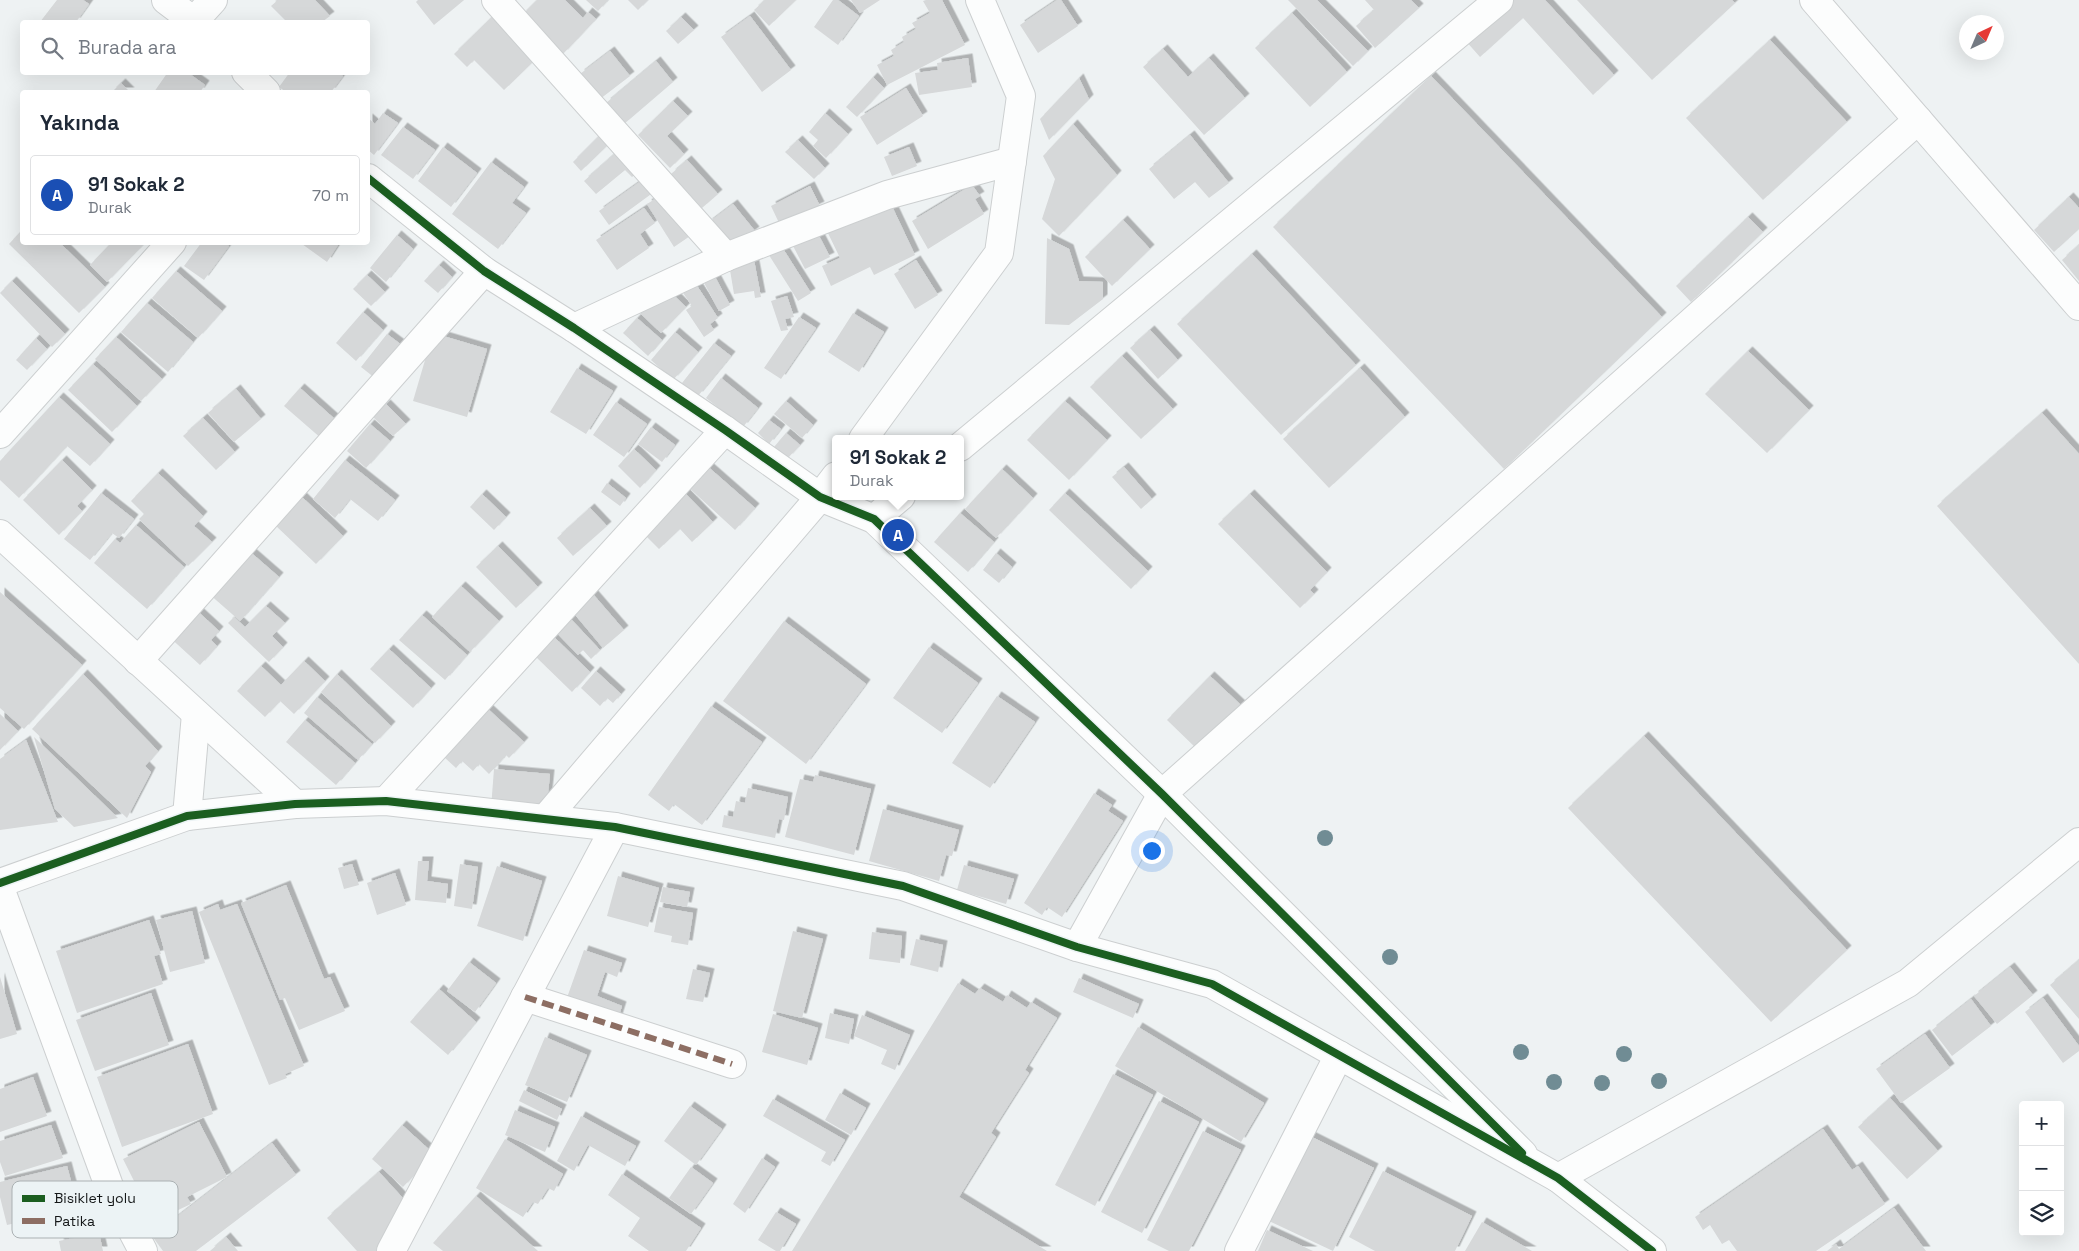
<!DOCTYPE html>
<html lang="tr">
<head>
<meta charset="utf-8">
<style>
  body { margin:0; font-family:"Space Grotesk",sans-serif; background:#f2f2f3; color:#1f2937 }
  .controls { position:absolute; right:15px; bottom:15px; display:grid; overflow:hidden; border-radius:5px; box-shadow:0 5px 20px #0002 }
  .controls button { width:45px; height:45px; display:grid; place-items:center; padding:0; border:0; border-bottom:1px solid #e0e1e3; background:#fff; color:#1f2937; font:25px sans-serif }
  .compass { position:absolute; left:1959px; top:15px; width:45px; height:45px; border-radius:50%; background:#fff; box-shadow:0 5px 20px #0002; rotate:44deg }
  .you { position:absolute; left:1151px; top:850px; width:18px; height:18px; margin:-12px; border:4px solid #fff; border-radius:50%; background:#1a73e8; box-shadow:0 0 0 8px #1a73e833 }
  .badge { display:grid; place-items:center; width:32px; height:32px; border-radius:50%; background:#606465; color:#fff; font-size:16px; font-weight:700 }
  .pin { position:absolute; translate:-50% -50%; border:2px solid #fff; box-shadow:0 1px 5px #0006 }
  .popup { position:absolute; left:832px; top:435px; width:132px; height:65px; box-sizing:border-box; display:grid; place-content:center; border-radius:5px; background:#fff; filter:drop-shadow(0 1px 4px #0005); font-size:16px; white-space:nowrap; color:#747a83 }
  .popup b { font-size:19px; color:#1f2937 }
  .popup::after { content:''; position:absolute; left:50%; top:100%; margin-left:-10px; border:10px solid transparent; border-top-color:#fff }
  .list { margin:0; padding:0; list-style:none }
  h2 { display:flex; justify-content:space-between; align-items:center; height:65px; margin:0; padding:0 20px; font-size:21px }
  h2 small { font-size:16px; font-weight:400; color:#747a83 }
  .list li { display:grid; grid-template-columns:32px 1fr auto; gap:15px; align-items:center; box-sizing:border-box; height:80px; margin:0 10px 10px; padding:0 10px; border:1px solid #e0e1e3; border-radius:5px }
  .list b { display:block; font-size:19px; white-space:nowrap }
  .list p { margin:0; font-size:16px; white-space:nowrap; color:#747a83 }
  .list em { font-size:16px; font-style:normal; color:#747a83 }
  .icon { flex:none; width:28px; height:28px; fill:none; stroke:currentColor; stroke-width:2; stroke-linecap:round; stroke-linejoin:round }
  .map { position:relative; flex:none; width:2079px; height:1251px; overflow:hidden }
  .search { position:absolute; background:#fff; box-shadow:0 5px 20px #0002; left:20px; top:20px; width:350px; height:55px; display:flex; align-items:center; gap:12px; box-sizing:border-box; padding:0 18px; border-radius:5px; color:#747a83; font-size:19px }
  .panel { position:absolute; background:#fff; box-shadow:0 5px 20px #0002; left:20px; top:90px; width:350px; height:155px; border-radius:5px }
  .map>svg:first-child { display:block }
</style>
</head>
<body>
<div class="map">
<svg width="2079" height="1251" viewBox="0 0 2079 1251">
  <defs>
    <filter id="shadow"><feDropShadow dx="4.5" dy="-4.5" stdDeviation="0" flood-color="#0004"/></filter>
  </defs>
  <rect width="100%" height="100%" fill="#eef2f3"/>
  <g fill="#d6d8d9" filter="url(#shadow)">
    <path d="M57 0H83L89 4 76 22H40Z"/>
    <path d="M278 0H315L330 16 322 22H287L271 6Z"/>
    <path d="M418 0H464L434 25 416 2Z"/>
    <path d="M537 0H565L583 18 588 12 596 19 563 54 522 15Z"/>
    <path d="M586 0H608L598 11Z"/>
    <path d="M628 0H648L638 10Z"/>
    <path d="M765 0H796L769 26 754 10Z"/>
    <path d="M833 0H838L859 16 838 45 814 27Z"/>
    <path d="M851 0H880L860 13Z"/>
    <path d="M926 0H942L965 45 887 85 877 65 894 56 891 50 904 42 902 37 916 29 912 23 930 13 923 1Z"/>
    <path d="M1057 0H1061L1078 26 1038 53 1020 25Z"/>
    <path d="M1288 0H1317L1368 51 1353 66Z"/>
    <path d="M1365 0H1411L1419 8 1375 48 1356 26 1374 10Z"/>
    <path d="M1509 0H1545L1614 75 1593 95 1523 18 1480 57 1465 40Z"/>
    <path d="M1577 0H1732L1735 3 1652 80Z"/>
    <path d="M496 13 539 56 504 90 474 60 467 67 454 54Z"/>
    <path d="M1292 13 1347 72 1310 107 1255 48Z"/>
    <path d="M750 16 791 70 762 92 721 37Z"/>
    <path d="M681 17 694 30 678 44 666 31Z"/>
    <path d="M1770 40 1847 122 1763 200 1686 118Z"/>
    <path d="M1163 49 1188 77 1209 58 1245 98 1204 135 1143 67Z"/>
    <path d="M610 51 630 76 600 99 580 74Z"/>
    <path d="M968 58 972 87 919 95 915 73 938 70 937 63Z"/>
    <path d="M656 61 673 82 624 124 606 103Z"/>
    <path d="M168 72H187L205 85 200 92H154Z"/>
    <path d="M290 72H338L343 76 331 92H286L279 87Z"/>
    <path d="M1431 76 1662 317 1504 469 1273 227Z"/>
    <path d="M873 77 884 88 857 117 846 107Z"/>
    <path d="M1079 78 1089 99 1049 140 1040 119Z"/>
    <path d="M121 83 130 92H112Z"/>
    <path d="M906 88 923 116 877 145 860 117Z"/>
    <path d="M673 101 688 116 667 136 684 154 670 168 638 135Z"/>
    <path d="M383 113 398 123 374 155 368 150V118L375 124Z"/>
    <path d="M825 113 848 134 826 158 813 146 818 140 809 132Z"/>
    <path d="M1073 124 1117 175 1059 236 1042 219 1055 179 1043 156Z"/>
    <path d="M403 127 435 150 413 179 381 155Z"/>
    <path d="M605 130 614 139 581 171 573 162Z"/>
    <path d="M1190 135 1229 183 1209 198 1195 182 1174 199 1149 169Z"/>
    <path d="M798 140 825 168 814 179 785 152Z"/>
    <path d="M443 147 477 173 451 207 418 181Z"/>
    <path d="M909 147 917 166 892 176 884 157Z"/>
    <path d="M619 150 639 171 632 177 625 170 596 194 584 181Z"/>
    <path d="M687 160 718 194 702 208 671 174Z"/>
    <path d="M491 162 524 187 512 203 526 213 498 249 452 214Z"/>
    <path d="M648 176 658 189 609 225 599 211Z"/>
    <path d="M972 185 980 196 975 199 984 214 928 249 912 221Z"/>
    <path d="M810 186 820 206 780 225 771 206Z"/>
    <path d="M666 192 693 234 674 247 647 204Z"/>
    <path d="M2069 197 2079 208V229L2054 252 2034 230Z"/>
    <path d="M889 200 915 255 874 275 870 267 831 286 822 266 840 258 826 229Z"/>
    <path d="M733 204 755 231 729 251 708 223Z"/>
    <path d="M644 208 655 223 640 234 649 248 617 270 596 240Z"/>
    <path d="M1748 217 1763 232 1691 302 1676 286Z"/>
    <path d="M1123 220 1150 249 1112 286 1085 257Z"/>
    <path d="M22 230V242H59L105 287 79 313 9 244Z"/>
    <path d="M816 230 830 257 805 269 791 242Z"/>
    <path d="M397 235 413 249 386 282 370 268Z"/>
    <path d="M1047 238 1069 249 1079 281 1103 282V299L1069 325 1045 324Z"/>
    <path d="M112 242H140L143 245 107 282 90 265Z"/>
    <path d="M202 242H224L229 246 204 280 184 266Z"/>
    <path d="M303 242H340L327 262 302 244Z"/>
    <path d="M780 244 811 293 798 301 767 252Z"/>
    <path d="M2079 245V281L2062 260Z"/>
    <path d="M1252 254 1356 365 1281 435 1177 324Z"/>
    <path d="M754 260 761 297 755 298 754 291 734 294 729 264Z"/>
    <path d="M916 260 938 295 915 309 894 274Z"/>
    <path d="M439 265 452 277 438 293 424 281Z"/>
    <path d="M176 271 222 311 198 338 152 298Z"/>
    <path d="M713 273 730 305 719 311 702 279Z"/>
    <path d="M367 275 385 292 371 306 353 289Z"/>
    <path d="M690 275 718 318 710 324 714 330 704 337 686 310 692 306 677 284Z"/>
    <path d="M12 281 65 334 52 347 0 293Z"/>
    <path d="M664 286 686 307 661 333 639 312Z"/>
    <path d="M787 296 794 317 785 319 788 330 781 331 771 301Z"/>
    <path d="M147 303 193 342 168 372 121 332Z"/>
    <path d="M363 312 383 330 356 361 336 343Z"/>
    <path d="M853 313 884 332 859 372 828 352Z"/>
    <path d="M799 317 816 328 781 379 764 368Z"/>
    <path d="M637 318 662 340 648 356 623 333Z"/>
    <path d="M1150 330 1178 360 1158 379 1130 348Z"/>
    <path d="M675 332 698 352 673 380 651 360Z"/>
    <path d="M433 333 487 349 467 417 413 401Z"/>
    <path d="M387 334 407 349 380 382 361 367Z"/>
    <path d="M116 337 162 379 141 401 95 359Z"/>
    <path d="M36 338 47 349 27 370 16 360Z"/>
    <path d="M714 343 731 356 698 396 682 383Z"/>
    <path d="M1748 351 1809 410 1767 453 1705 394Z"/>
    <path d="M1122 356 1173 409 1141 439 1090 387Z"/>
    <path d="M93 364 137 406 112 432 68 390Z"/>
    <path d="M577 368 613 391 586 434 550 412Z"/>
    <path d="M1360 368 1405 417 1329 488 1283 439Z"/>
    <path d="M721 378 758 408 743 427 706 398Z"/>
    <path d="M300 388 337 421 322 439 284 406Z"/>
    <path d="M236 389 261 419 234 442 208 413Z"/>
    <path d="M59 397 110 444 90 466 67 446 19 498 0 480V461Z"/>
    <path d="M786 401 813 425 802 438 774 414Z"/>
    <path d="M1065 401 1107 440 1069 480 1027 440Z"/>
    <path d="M616 402 647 424 624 457 593 435Z"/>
    <path d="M386 404 406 424 393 436 373 417Z"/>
    <path d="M2042 413 2079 454V664L1937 506Z"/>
    <path d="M203 418 235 452 216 470 183 436Z"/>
    <path d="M769 420 781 429 769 444 758 433Z"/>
    <path d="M370 424 390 441 366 468 347 451Z"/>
    <path d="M651 427 675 445 662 462 638 444Z"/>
    <path d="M786 433 800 445 788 458 774 447Z"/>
    <path d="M634 449 656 470 640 488 618 466Z"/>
    <path d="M62 460 92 490 77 506 82 511 59 535 23 500Z"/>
    <path d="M345 460 395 500 378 521 350 499 335 518 313 499Z"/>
    <path d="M706 465 755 508 735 530 687 486Z"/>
    <path d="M1124 467 1152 499 1141 509 1112 477Z"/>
    <path d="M1002 469 1033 498 996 538 965 509Z"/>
    <path d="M158 473 203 516 194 526 212 542 188 566 139 519 144 514 131 501Z"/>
    <path d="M607 483 626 498 620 506 601 492Z"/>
    <path d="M684 492 713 522 692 542 680 529 659 549 643 533Z"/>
    <path d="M101 493 134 519 119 538 112 533 90 560 64 539Z"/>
    <path d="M1065 493 1148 571 1131 589 1049 510Z"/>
    <path d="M482 494 506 517 494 530 470 507Z"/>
    <path d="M1250 494 1327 572 1310 590 1314 594 1300 608 1218 524Z"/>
    <path d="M302 497 343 536 316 564 275 525Z"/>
    <path d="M590 508 607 526 573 556 557 538Z"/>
    <path d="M960 513 994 542 968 572 934 542Z"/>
    <path d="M136 525 184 567 147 609 94 563 115 539 120 543Z"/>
    <path d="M498 546 538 587 516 608 476 567Z"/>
    <path d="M247 549 279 577 240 621 208 593Z"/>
    <path d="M996 553 1012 567 999 583 983 570Z"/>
    <path d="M461 586 499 621 470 652 432 617Z"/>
    <path d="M0 592 82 665 24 729 0 708Z"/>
    <path d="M592 593 624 630 603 648 572 611Z"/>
    <path d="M192 606 219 631 211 640 217 646 200 665 166 634Z"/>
    <path d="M266 606 285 623 272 636 283 647 269 662 228 623 234 617 245 627Z"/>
    <path d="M422 615 467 655 445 680 399 640Z"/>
    <path d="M569 617 600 650 591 659 583 650 578 655 555 631Z"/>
    <path d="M784 621 866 684 806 764 723 701Z"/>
    <path d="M553 636 590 672 572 692 535 656Z"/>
    <path d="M929 647 978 683 942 733 893 698Z"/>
    <path d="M389 649 431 688 413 708 370 669Z"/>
    <path d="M304 661 325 681 294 714 280 701 265 717 237 691 261 666 281 685Z"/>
    <path d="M596 671 621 694 613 703 607 698 600 706 581 688Z"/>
    <path d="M83 674 158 751 145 766 151 772 127 818 32 729Z"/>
    <path d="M337 674 391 726 375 743 321 692Z"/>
    <path d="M1210 676 1243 707 1200 752 1167 720Z"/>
    <path d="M997 696 1035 722 990 788 952 763Z"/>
    <path d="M317 697 372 744 358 760 304 713Z"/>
    <path d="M711 706 762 742 702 825 674 804 669 811 648 795Z"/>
    <path d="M488 709 524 742 509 758 506 755 489 774 479 764 473 771 462 761 456 768 444 757Z"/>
    <path d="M0 714 18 731 0 750Z"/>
    <path d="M305 720 355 763 336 785 286 742Z"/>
    <path d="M1644 736 1847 950 1771 1022 1568 808Z"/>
    <path d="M34 737 118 818 74 827 55 809Z"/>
    <path d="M26 740 58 822 0 830V759Z"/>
    <path d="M494 769 550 774 546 813 491 808Z"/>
    <path d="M815 775 871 789 854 855 785 837 800 779 813 782Z"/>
    <path d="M748 788 788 797 784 820 779 819 775 838 722 827 724 815 733 817 736 801 745 803Z"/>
    <path d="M1094 793 1112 805 1108 811 1123 821 1062 917 1047 907 1042 915 1024 903Z"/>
    <path d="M883 809 959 830 952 856 946 855 939 881 869 861Z"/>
    <path d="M418 861H429L427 881 448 884 446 903 415 900Z"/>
    <path d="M352 864 359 885 344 889 338 868Z"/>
    <path d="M460 864 478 867 472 909 454 906Z"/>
    <path d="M964 865 1014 879 1006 904 957 890Z"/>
    <path d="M497 866 542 881 523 941 477 926Z"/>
    <path d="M395 873 406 905 377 915 367 883Z"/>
    <path d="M618 876 659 888 648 927 607 916Z"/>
    <path d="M286 885 324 979 330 977 345 1011 299 1030 285 998 280 1000 241 903Z"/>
    <path d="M663 887 690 892 687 907 660 902Z"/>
    <path d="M218 904 220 910 237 904 304 1066 285 1074 287 1078 269 1085 199 912Z"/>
    <path d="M659 907 693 913 688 945 671 942 672 936 654 932Z"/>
    <path d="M192 911 205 963 170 972 156 920Z"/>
    <path d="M149 920 161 954 154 956 163 984 77 1013 56 951Z"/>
    <path d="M793 931 823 939 802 1018 773 1011Z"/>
    <path d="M872 932 902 936 900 963 869 959Z"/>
    <path d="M916 939 943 945 938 972 910 965Z"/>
    <path d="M584 950 622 963 617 977 605 972 597 996 622 1006 616 1025 564 1006Z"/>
    <path d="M2079 960V1019L2050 985Z"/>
    <path d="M469 962 496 983 475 1012 447 991Z"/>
    <path d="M2010 967 2033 995 1997 1024 1974 996Z"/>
    <path d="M693 969 710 973 703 1002 686 999Z"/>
    <path d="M0 977 17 1034 0 1039Z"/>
    <path d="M1079 978 1139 1004 1133 1018 1073 992Z"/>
    <path d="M958 983 975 994 980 988 1003 1002 1007 995 1027 1008 1031 1002 1057 1018 1025 1070 1029 1073 991 1133 996 1137 959 1197 1047 1251H792Z"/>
    <path d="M439 989 476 1022 448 1055 410 1022Z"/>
    <path d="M151 993 169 1045 95 1071 76 1020Z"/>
    <path d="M2043 998 2079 1046V1051L2063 1063 2025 1012Z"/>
    <path d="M1971 999 1991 1026 1952 1056 1932 1030Z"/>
    <path d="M830 1013 854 1019 849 1044 825 1038Z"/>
    <path d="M773 1014 818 1028 807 1065 762 1052Z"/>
    <path d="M862 1015 910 1035 895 1070 881 1064 887 1050 854 1036Z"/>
    <path d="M1138 1027 1264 1103 1241 1142 1115 1066Z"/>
    <path d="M1925 1034 1950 1068 1901 1103 1876 1069Z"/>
    <path d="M545 1037 587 1055 567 1102 525 1085Z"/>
    <path d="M188 1044 213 1114 122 1147 97 1077Z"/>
    <path d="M1113 1074 1153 1095 1095 1206 1055 1185Z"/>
    <path d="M33 1077 47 1116 0 1132V1089Z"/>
    <path d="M524 1090 562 1109 557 1120 519 1101Z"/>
    <path d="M840 1093 866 1108 851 1135 825 1120Z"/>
    <path d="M1890 1098 1938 1151 1907 1179 1858 1127Z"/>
    <path d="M773 1099 845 1140 830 1166 821 1161 826 1152 763 1116Z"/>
    <path d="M1159 1101 1199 1122 1142 1233 1101 1212Z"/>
    <path d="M690 1106 722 1129 696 1165 664 1141Z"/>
    <path d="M515 1110 555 1127 545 1152 505 1135Z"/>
    <path d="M581 1116 636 1146 625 1166 588 1145 574 1171 557 1161Z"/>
    <path d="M199 1122 227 1177 187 1197 191 1204 148 1224 138 1204 144 1201 123 1159Z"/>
    <path d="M51 1125 63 1158 5 1176 0 1162V1141Z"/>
    <path d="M402 1125 434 1154 403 1187 372 1159Z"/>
    <path d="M1823 1129 1852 1170 1858 1166 1885 1204 1816 1251H1737L1729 1240 1722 1244 1710 1225 1703 1230 1695 1217Z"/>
    <path d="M1203 1131 1241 1150 1189 1251H1169L1147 1240Z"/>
    <path d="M1310 1136 1374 1168 1333 1251 1269 1221Z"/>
    <path d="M505 1139 563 1174 554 1191 548 1188 538 1204 533 1202 523 1217 476 1188Z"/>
    <path d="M272 1143 296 1175 196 1251H163L152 1236Z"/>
    <path d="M762 1158 775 1167 745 1213 733 1204Z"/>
    <path d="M67 1166 77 1204 63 1208 64 1212 7 1225 0 1197V1182Z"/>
    <path d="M691 1167 713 1183 691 1214 669 1198Z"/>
    <path d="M1383 1171 1472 1216 1455 1251H1375L1349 1237Z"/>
    <path d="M379 1172 411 1207 379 1251H357L327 1218Z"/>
    <path d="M622 1174 701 1228 686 1251H649L628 1236 640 1218 608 1195Z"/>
    <path d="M476 1196 538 1251H443L433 1243Z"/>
    <path d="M1894 1208 1926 1251H1827L1836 1244 1839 1249Z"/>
    <path d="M776 1212 796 1224 780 1251H776L758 1240Z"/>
    <path d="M1482 1222 1532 1251H1465Z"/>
    <path d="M1267 1230 1313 1251H1258Z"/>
    <path d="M99 1233 103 1251H61L59 1241Z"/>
    <path d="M226 1237 238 1251H210Z"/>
  </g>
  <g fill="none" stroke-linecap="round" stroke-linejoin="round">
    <g stroke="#cccfd0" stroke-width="30">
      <g id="street">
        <path d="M496 0 726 257"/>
        <path d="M1814 0 2079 306"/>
        <path d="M194 21 213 0"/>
        <path d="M574 328 726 257 887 195 1012 161"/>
        <path d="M0 434 172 242"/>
        <path d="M960 447 1499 0"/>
        <path d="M820 497 874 519 1162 794 1523 1154"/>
        <path d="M874 519 901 496"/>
        <path d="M138 661 484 271"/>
        <path d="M386 801 725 430"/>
        <path d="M187 816 196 714"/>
        <path d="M0 888 109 1186 143 1251"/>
        <path d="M1077 947 1162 794 1918 120"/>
        <path d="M525 997 732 1064"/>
        <path d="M391 1251 615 827"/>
        <path d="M1239 1251 1339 1055"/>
      </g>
    </g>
    <g stroke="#cccfd0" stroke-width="30">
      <g id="secondary">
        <path d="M166 0 195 22"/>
        <path d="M246 72 266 92"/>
        <path d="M368 178 484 271 574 328 725 430 820 497"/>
        <path d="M863 439 999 253 1021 96 980 0"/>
        <path d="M0 534 295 804"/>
        <path d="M545 819 820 497 836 476"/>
        <path d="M0 883 187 816 295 804 386 801 615 827 903 886 1077 947 1212 984 1558 1178 1652 1251"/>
        <path d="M1558 1178 1908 983 2079 842"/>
      </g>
    </g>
    <use href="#street" stroke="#fcfdfd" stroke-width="28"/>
    <use href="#secondary" stroke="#fcfdfd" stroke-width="28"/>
    <path stroke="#8d6e63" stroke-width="6" stroke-dasharray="12 6" stroke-linecap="butt" d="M525 997 732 1064"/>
    <g stroke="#ecf3f5" stroke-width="11">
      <g id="cycleway">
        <path d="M368 178 484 271 574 328 725 430 820 497 874 519 1162 794 1522 1153"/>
        <path d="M0 883 187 816 295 804 386 801 615 827 903 886 1077 947 1212 984 1558 1178 1652 1251"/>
      </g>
    </g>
    <use href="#cycleway" stroke="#1b5e20" stroke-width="8"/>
  </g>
  <g fill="#708c94">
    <circle cx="1325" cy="838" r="8"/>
    <circle cx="1390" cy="957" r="8"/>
    <circle cx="1521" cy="1052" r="8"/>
    <circle cx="1624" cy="1054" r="8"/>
    <circle cx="1659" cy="1081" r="8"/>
    <circle cx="1554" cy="1082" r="8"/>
    <circle cx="1602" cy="1083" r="8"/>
  </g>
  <rect x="12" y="1181" width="166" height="57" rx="8" fill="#ecf3f5" stroke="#abb1b3" stroke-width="1"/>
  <rect x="22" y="1195" width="23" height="7" fill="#1b5e20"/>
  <rect x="22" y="1218" width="23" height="6" fill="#8d6e63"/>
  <g font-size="14" fill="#141718">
    <text x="54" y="1203">Bisiklet yolu</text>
    <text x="54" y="1226">Patika</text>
  </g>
</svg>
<div class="controls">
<button>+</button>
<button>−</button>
<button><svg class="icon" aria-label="layers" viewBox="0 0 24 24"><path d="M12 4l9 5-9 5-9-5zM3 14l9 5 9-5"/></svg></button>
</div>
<svg class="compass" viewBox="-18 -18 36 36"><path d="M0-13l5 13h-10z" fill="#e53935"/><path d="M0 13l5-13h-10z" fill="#747a83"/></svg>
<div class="you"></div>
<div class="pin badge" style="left:898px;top:535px;background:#1a4fb4">A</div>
<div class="popup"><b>91 Sokak 2</b>Durak</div>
<div class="search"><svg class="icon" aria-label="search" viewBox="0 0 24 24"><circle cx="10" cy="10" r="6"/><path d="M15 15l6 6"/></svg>Burada ara</div>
<section class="panel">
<h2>Yakında<small></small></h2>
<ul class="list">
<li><span class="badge" style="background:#1a4fb4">A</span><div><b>91 Sokak 2</b><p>Durak</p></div><em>70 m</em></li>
</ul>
</section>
</div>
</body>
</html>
